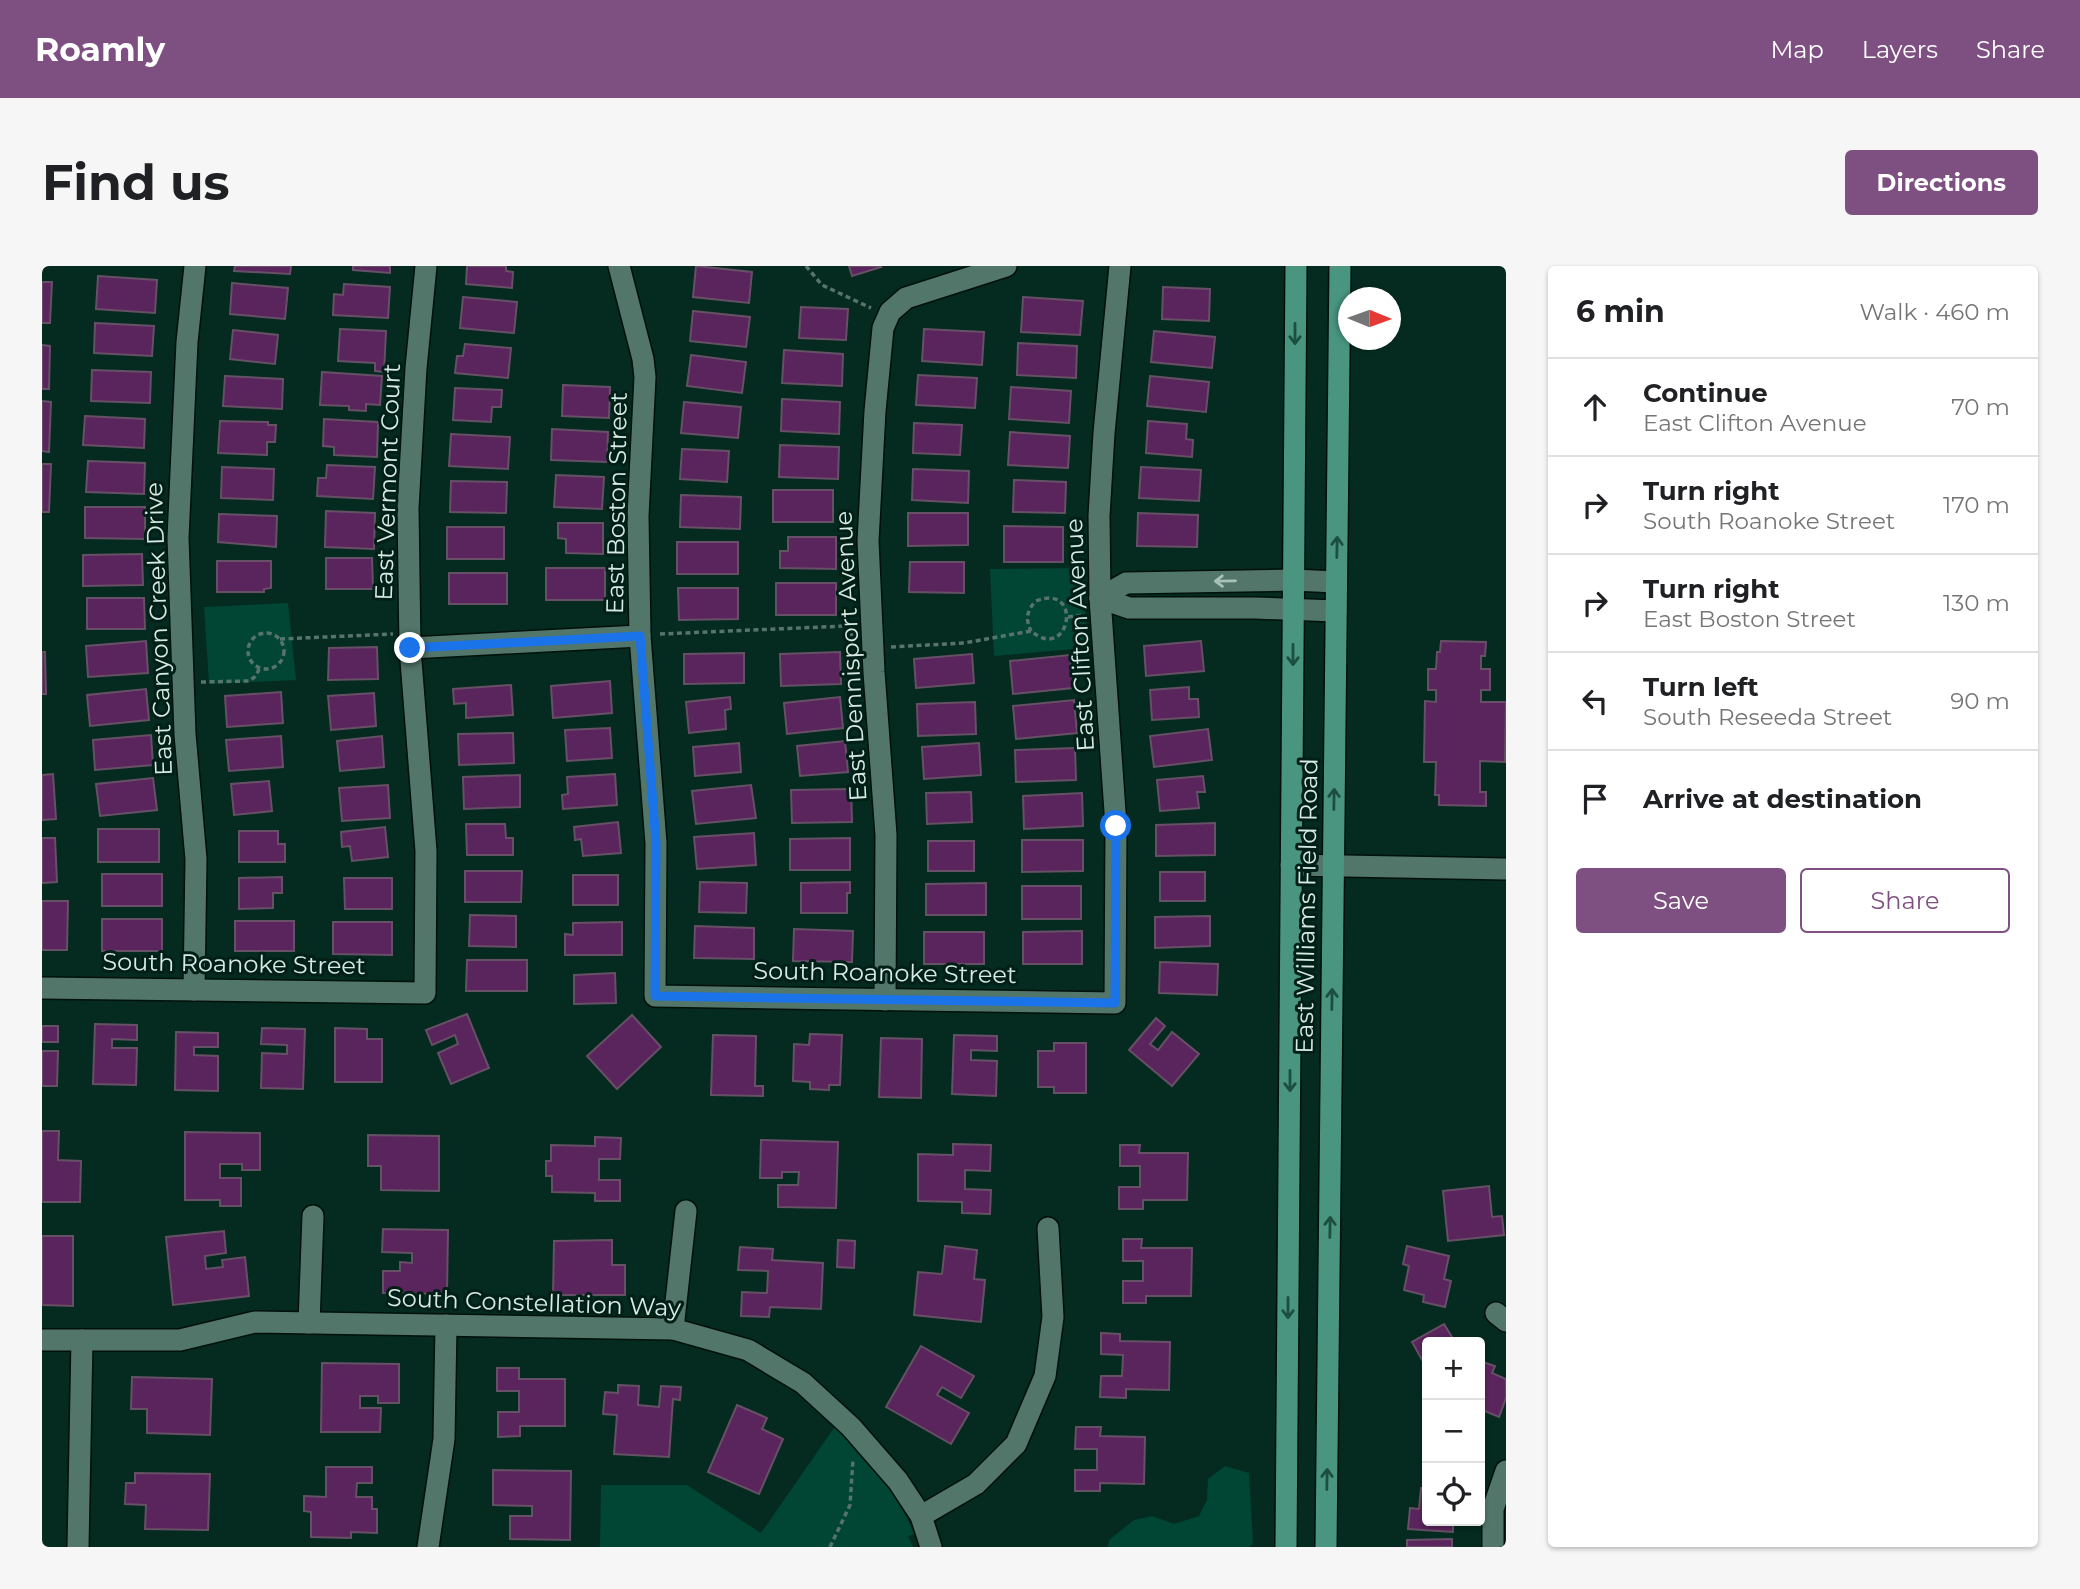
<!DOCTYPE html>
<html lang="en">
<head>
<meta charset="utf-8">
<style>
  body { margin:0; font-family:Montserrat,sans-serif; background:#f6f6f6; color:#202124 }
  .controls { position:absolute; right:21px; bottom:21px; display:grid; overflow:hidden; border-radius:7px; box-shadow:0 2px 5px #0004 }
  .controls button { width:63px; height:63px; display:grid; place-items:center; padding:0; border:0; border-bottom:2px solid #e0e0e0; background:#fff; color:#202124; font:35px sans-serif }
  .compass { position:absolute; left:1296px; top:21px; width:63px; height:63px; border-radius:50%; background:#fff; box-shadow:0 2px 5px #0004; rotate:91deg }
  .stop { position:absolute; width:21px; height:21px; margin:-16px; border:5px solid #1a73e8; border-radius:50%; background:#fff }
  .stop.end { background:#1a73e8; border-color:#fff; box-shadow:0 2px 7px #0008 }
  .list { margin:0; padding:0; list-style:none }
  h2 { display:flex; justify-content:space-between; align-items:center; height:91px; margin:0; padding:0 28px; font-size:30px }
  h2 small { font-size:23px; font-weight:400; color:#757577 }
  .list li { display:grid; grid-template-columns:46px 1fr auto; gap:21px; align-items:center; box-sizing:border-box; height:98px; padding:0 28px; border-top:2px solid #e0e0e0 }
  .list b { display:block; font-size:26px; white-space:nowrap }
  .list p { margin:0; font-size:23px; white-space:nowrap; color:#757577 }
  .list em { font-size:23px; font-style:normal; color:#757577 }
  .actions { display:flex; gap:14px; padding:21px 28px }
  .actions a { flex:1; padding:16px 0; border:2px solid #7e5082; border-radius:7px; text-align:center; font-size:24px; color:#7e5082 }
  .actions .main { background:#7e5082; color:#fff }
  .icon { flex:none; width:38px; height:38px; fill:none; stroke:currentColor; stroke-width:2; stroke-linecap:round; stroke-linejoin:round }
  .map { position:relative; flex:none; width:1464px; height:1281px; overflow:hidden; border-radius:7px }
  header { display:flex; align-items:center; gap:42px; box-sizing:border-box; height:98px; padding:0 35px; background:#7e5082; color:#fff }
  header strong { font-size:33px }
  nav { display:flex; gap:38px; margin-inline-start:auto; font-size:24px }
  .intro { display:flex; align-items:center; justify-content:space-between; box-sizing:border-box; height:168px; padding:0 42px }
  h1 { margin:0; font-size:49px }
  .button { padding:18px 32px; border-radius:7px; background:#7e5082; color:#fff; font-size:24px; font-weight:700 }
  main { display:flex; gap:42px; padding:0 42px }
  aside { flex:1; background:#fff; border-radius:7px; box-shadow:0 2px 5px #0004 }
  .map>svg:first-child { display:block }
</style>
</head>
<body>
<header>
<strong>Roamly</strong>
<nav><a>Map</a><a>Layers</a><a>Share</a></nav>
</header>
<div class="intro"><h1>Find us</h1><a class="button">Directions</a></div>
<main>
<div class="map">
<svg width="1464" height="1281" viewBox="0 0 1464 1281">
  <rect width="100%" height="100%" fill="#052a20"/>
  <g fill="#014535">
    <path d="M1041 302 1045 382 952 390 948 303Z"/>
    <path d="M246 337 254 414 167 418 162 341Z"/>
    <path d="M794 1159C824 1194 855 1225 872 1268L866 1270 871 1281H558L559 1219H645L719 1267Z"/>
    <path d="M1183 1200 1207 1207 1211 1277 1207 1281H1066L1067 1274 1092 1254 1110 1250 1132 1258 1157 1250 1165 1234 1166 1213Z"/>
  </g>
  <g fill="#5a245c" stroke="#665066" stroke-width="2">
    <path d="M193 0H249L248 8 192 5Z"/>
    <path d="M311 0H348V7L311 4Z"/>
    <path d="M425 0H464V5L471 6 470 22 424 18Z"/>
    <path d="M654 0 710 6 707 37 651 31Z"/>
    <path d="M807 0H838L839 1 810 10Z"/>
    <path d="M56 10 115 14 113 47 54 43Z"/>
    <path d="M0 16H10L8 57H0Z"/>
    <path d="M190 17 246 22 243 53 188 48Z"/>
    <path d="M302 18 348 21 346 52 291 49 292 28 301 29Z"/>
    <path d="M1121 21 1168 23 1167 55 1120 53Z"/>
    <path d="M421 31 475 36 472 67 418 62Z"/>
    <path d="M981 31 1041 35 1038 69 979 66Z"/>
    <path d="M759 41 806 43 804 74 757 72Z"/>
    <path d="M651 45 708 51 704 81 648 75Z"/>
    <path d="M53 57 112 60 110 90 52 87Z"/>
    <path d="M298 63 344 65 342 106 333 105V97L296 95Z"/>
    <path d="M882 63 942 66 940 99 880 95Z"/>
    <path d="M191 64 236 69 233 98 188 93Z"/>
    <path d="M1112 65 1173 71 1170 102 1109 96Z"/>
    <path d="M976 77 1035 80 1034 112 975 109Z"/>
    <path d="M423 78 469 82 466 112 413 107 415 90H421Z"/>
    <path d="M0 79 8 80 7 123H0Z"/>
    <path d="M742 84 801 88 800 120 740 117Z"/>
    <path d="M649 89 704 96 700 127 645 120Z"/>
    <path d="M50 104 109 106 108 137 49 135Z"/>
    <path d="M280 106 340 110 338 139 324 138V145L307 144V140L278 139Z"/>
    <path d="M876 109 935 112 933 142 874 139Z"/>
    <path d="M183 110 241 113 240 143 181 140Z"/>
    <path d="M1108 110 1167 116 1164 146 1105 140Z"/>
    <path d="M521 119 568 121 567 152 520 150Z"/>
    <path d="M969 121 1029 125 1027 157 967 153Z"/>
    <path d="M413 122 460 124 459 141H450L449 156 411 154Z"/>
    <path d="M740 133 798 136 797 168 739 165Z"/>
    <path d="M0 135 9 136 7 186 0 185Z"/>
    <path d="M642 136 699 141 696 172 639 167Z"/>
    <path d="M43 150 103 153 102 182 41 179Z"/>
    <path d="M282 153 336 156 335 191 292 189V181L281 180Z"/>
    <path d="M178 155 226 156V159H234L233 176H225V189L176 187Z"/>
    <path d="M1106 155 1145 158 1144 173 1151 174 1150 191 1104 187Z"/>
    <path d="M872 157 920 159 918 189 871 187Z"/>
    <path d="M510 163 566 166 565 196 509 194Z"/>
    <path d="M968 166 1028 170 1026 202 966 199Z"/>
    <path d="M409 168 468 171 466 203 407 200Z"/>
    <path d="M738 179 797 181 796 213 737 211Z"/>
    <path d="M640 183 687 185 685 216 638 213Z"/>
    <path d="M46 195 103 197 102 228 44 226Z"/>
    <path d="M0 198H9L7 246H0Z"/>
    <path d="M285 199 333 201 331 233 275 230 276 212H284Z"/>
    <path d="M180 201 232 203 231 234 179 232Z"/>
    <path d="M1099 201 1159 204 1157 235 1097 232Z"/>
    <path d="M871 203 927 205 926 237 870 234Z"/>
    <path d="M514 209 562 211 560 243 512 241Z"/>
    <path d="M972 214 1024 216 1023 247 971 246Z"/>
    <path d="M409 215 465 216 464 247 408 246Z"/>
    <rect x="731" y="224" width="60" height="32"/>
    <path d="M639 229 699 231 698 263 638 261Z"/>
    <path d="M43 241H103V273L43 272Z"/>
    <path d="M284 245 333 247 332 283 283 281Z"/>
    <path d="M866 247H926V279L866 280Z"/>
    <path d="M1096 247 1156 249 1155 281 1095 280Z"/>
    <path d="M177 248 235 250 234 281 176 276Z"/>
    <path d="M516 257H561V288L524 287V273L516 272Z"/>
    <path d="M962 260 1021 261V296H962Z"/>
    <rect x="405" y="261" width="57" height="32"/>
    <path d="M746 271H794V303L738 302V285H746Z"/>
    <rect x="635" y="276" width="61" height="32"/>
    <path d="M100 288 101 319 41 320V289Z"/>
    <path d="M284 292H330L331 323H284Z"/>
    <path d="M175 295H229V322L222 323V326H175Z"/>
    <path d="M868 296H922V327L867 326Z"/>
    <rect x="504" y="302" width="59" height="32"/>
    <rect x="407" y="307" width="58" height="31"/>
    <rect x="734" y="317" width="60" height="32"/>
    <path d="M636 322H696V353L637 354Z"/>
    <path d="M45 332H102L103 363H45Z"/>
    <path d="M104 375 106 407 46 411 44 380Z"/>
    <path d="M1159 375 1162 405 1104 410 1102 380Z"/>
    <path d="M1399 375 1444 376 1443 390H1439V403H1448V424H1439V436H1464L1463 496 1438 495V526H1444V540L1397 539V529H1393L1394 496H1382L1383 435 1394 436V424H1386V403H1394L1395 386H1398Z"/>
    <path d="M335 381 336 413 286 414 287 382Z"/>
    <path d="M0 386H3L4 428H0Z"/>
    <path d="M798 386 799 418 739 420 738 388Z"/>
    <path d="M702 387V417L642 418V388Z"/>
    <path d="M930 388 932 417 874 422 872 393Z"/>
    <path d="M1028 389 1031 422 971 428 968 395Z"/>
    <path d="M568 415 570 447 511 452 509 420Z"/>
    <path d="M469 419 471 449 424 452V437L412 438 411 423Z"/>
    <path d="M1147 421V433H1156L1157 451 1110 454 1108 424Z"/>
    <path d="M104 423 107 454 48 460 45 429Z"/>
    <path d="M239 426 241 457 185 461 183 430Z"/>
    <path d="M332 427 334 460 289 464 286 430Z"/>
    <path d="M688 431 689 443 683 444 684 463 647 467 644 436Z"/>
    <path d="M798 431 801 462 745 468 742 437Z"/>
    <path d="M1032 434 1035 467 974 473 971 440Z"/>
    <path d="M933 436 934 468 876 470 875 438Z"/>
    <path d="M568 462 570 492 525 495 523 464Z"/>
    <path d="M1166 463 1170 494 1112 501 1108 470Z"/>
    <path d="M471 467 472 497 417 499 416 468Z"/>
    <path d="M109 469 111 499 53 504 51 474Z"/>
    <path d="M239 470 241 501 187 505 184 474Z"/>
    <path d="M340 470 342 501 298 505 295 475Z"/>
    <path d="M803 475 806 506 758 510 755 480Z"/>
    <path d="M697 477 699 506 653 510 651 481Z"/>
    <path d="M937 477 939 509 882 513 880 481Z"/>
    <path d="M1033 482 1034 514 974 516 973 484Z"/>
    <path d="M11 508 14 553 0 554V509Z"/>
    <path d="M573 508 575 539 521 543 520 529 526 528 525 511Z"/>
    <path d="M478 509V541L422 543 421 511Z"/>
    <path d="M1161 510 1163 526H1155L1157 542 1118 545 1115 514Z"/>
    <path d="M111 512 115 544 58 550 54 518Z"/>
    <path d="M227 515 230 545 192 549 189 518Z"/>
    <path d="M346 519 348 552 300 555 297 522Z"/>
    <path d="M709 519 714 552 654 558 650 525Z"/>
    <path d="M809 523 810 556 750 557 749 524Z"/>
    <path d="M929 526 930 556 885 558 884 527Z"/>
    <path d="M1040 527 1041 560 982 563 981 530Z"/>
    <path d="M576 556 579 587 541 590 539 573 533 574 532 561Z"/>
    <path d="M1173 557V589L1114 590V559Z"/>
    <path d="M424 558H463L464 572H471V589H425Z"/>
    <path d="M343 561 346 591 310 595 308 580 300 581 299 566Z"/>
    <rect x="56" y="563" width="61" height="33"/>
    <path d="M197 565H236V578H243V596H197Z"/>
    <path d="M712 567 714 599 655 603 652 571Z"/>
    <path d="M0 572H13L15 616 0 617Z"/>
    <path d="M808 572V604H748V573Z"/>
    <path d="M980 574H1041V605L980 606Z"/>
    <rect x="886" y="575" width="46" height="30"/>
    <path d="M423 605H480L479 636H423Z"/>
    <rect x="1118" y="606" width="45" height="29"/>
    <rect x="60" y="608" width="60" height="32"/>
    <rect x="531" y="609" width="45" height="30"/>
    <path d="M240 611V627H231V642L197 643V612Z"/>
    <path d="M302 612H350V643H303Z"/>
    <path d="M658 616 705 617 704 647 657 646Z"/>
    <path d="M808 616V627H805V647H759V617Z"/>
    <path d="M944 617V649H884V618Z"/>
    <rect x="980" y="620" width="59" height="33"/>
    <path d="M0 635H26L25 684H0Z"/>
    <path d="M428 649 474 650V681L427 680Z"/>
    <path d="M1168 650V680L1113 682V651Z"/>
    <rect x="60" y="653" width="60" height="32"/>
    <rect x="193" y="655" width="59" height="30"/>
    <path d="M291 656H350V689L291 688Z"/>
    <path d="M580 656V689H523V668L531 669V657Z"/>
    <path d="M653 660 712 662V693L652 692Z"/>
    <path d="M752 663 811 665 810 696 751 695Z"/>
    <path d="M1040 665V698H981V666Z"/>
    <rect x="882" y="666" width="60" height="32"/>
    <path d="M425 694H485V725H424Z"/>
    <path d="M1118 696 1176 698 1175 729 1117 727Z"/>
    <path d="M573 707 574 737 532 738V709Z"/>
    <path d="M425 748 447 802 409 818 396 787 416 778 413 769 390 779 384 764Z"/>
    <path d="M590 749 619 781 575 823 545 790Z"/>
    <path d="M1114 752 1123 760 1108 778 1116 784 1130 766 1157 788 1130 820 1087 784Z"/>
    <path d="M53 758 95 759V774L70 773V782H95L94 819 51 818Z"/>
    <rect x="0" y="760" width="16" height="16"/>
    <path d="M220 762 263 763 261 823 219 822 220 787 245 788V779L219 778Z"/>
    <path d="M293 762 325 763V773H340V816H293Z"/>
    <path d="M134 766 176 767V781H152V789L176 790V825L133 824Z"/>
    <path d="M768 768 800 769 798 819H787V824L768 823V816L751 815 752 778 767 779Z"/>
    <path d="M671 769 714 770 713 820H721V830L669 829Z"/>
    <path d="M912 769 955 770V785L929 784V794L955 795 954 830 910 828Z"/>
    <path d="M839 772 880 773 879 832 837 831Z"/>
    <path d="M1012 777H1044V827H1012V821H996V785H1012Z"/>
    <path d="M0 785H16L15 820H0Z"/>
    <path d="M0 865H17L16 894 39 895 38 936H0Z"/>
    <path d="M143 866 218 867V904H200V898H178V912H199V940H178V934H143Z"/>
    <path d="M326 869 397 870V925L339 924V900H326Z"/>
    <path d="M553 871 579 872 578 893H557V914H578V935H553V927L510 926V910H504V895H509V879L553 880Z"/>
    <path d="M719 874 796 876 794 942 736 941V919H756L757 906H740V912H718Z"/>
    <path d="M911 878 949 879 948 905 923 904V923L949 924 948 948 920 947V936L876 935V888L911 889Z"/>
    <path d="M1078 879H1098L1097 887H1146L1145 934H1101V943H1077V921H1098V900H1078Z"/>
    <path d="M1447 920 1450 951 1460 950 1462 969 1406 975 1401 925Z"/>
    <path d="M341 963 406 964 405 1028 341 1027V1005H358V996L370 997V987L340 986Z"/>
    <path d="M182 965 184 987 163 990 164 1003 181 1001 180 994 203 991 207 1030 131 1039 124 971Z"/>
    <path d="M0 970H31V1040L0 1039Z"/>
    <path d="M1081 973H1100L1099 982H1150L1149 1030H1104V1037H1081V1015H1101V995H1081Z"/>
    <path d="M570 974V999H583V1029H511L512 975Z"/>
    <path d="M796 974 813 975 812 1002 795 1001Z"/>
    <path d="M903 980 935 984 932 1013 943 1014 939 1056 872 1049 876 1006 900 1008Z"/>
    <path d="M1365 980 1407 990 1402 1013 1409 1015 1403 1041 1381 1036 1382 1029 1362 1024 1367 1000 1361 998Z"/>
    <path d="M698 981 731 983 730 994 781 997 779 1043 728 1041 727 1051 699 1050 700 1026 725 1027 726 1005 696 1004Z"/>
    <path d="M1402 1058 1413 1076H1385V1103L1370 1076Z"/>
    <path d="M1059 1067 1078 1068V1075L1128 1076 1127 1124 1084 1123V1132L1058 1131 1059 1110H1080L1081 1089 1059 1088Z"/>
    <path d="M879 1080 932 1110 919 1132 900 1121 895 1129 927 1147 909 1178 844 1141Z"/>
    <path d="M1438 1095 1453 1100 1450 1107 1464 1113V1132L1457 1151 1438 1143Z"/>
    <path d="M280 1097 357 1098V1137H336V1130H318V1142H339L338 1166H279Z"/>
    <path d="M455 1102H477V1113H523V1160H478V1170L456 1171V1146H477V1125H455Z"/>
    <path d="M90 1111 170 1113 168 1169 105 1167V1143H89Z"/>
    <path d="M576 1119 597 1120 596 1139 617 1141 619 1120 639 1121 638 1134 631 1133 627 1191 572 1188 575 1149 561 1148 563 1126 576 1127Z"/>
    <path d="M695 1139 725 1152 720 1163 741 1173 717 1228 666 1206Z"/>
    <path d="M1034 1161H1059L1058 1170 1103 1171 1102 1218 1058 1217V1225H1033V1204H1055V1183H1033Z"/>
    <path d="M284 1201H330V1217H315L314 1231H330V1243H335V1267L309 1266V1272L269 1271V1246L262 1245V1230L284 1231Z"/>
    <path d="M451 1204 529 1205 528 1274 468 1273V1250H490V1240L451 1239Z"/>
    <path d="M93 1207 168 1208 166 1264 103 1263 104 1239 83 1238 84 1217H93Z"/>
    <path d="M1379 1222H1385V1255H1411V1266L1366 1263 1368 1242 1377 1243Z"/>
    <path d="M1410 1273V1281H1365V1274Z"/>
  </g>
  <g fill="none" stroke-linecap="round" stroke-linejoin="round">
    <g stroke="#00110a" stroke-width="24">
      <g id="minor">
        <path d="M577 0 601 93 603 111 596 250 598 370 614 577 613 730 1073 737 1074 560 1058 332 1057 250 1062 167 1078 0"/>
        <path d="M1058 332 1084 317 1251 314 1294 316"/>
        <path d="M1058 332 1087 342H1213L1294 345"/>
        <path d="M368 382 598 370"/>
        <path d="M1249 599 1464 603"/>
        <path d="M0 722 383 727 384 585 368 382 366 242 374 102 384 0"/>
        <path d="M152 724 154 593 143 468 136 272 145 76 153 0"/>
        <path d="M843 734 844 569 832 406 826 275 833 145 841 62 848 46 864 32 964 0"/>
        <path d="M1454 1047 1464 1055"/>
        <path d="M267 1057 271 950"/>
        <path d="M631 1063 644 945"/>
        <path d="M0 1074H138L213 1056 631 1063 706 1084 761 1117 809 1161 856 1215 879 1250 889 1281"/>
        <path d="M879 1250 934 1218 974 1178 1003 1110 1011 1051 1006 962"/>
        <path d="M36 1281 40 1074"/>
        <path d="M386 1281 402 1173 404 1059"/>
        <path d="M1451 1281V1243L1464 1205"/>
      </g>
    </g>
    <g stroke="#00110a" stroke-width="24">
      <g id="major">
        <path d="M1244 1281 1254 0"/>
        <path d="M1284 1281 1298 0"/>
      </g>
    </g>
    <g stroke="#56746b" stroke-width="3.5" stroke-dasharray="5 3.5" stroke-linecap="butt">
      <path d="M764 0 780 19 829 42"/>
      <path d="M1026 351 1041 349"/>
      <circle cx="224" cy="385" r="18"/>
      <path d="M618 368 803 360 808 363 810 370"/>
      <path d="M238 373 351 368"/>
      <path d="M849 381 922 377 989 365C1028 398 1042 316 994 335 985 344 983 353 989 365"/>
      <path d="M159 416 207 415 214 410 217 403"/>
      <path d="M788 1281 808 1239 811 1193"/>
    </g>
    <use href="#minor" stroke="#52766a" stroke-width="21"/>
    <use href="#major" stroke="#499580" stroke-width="21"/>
  </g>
  <defs><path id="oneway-shaft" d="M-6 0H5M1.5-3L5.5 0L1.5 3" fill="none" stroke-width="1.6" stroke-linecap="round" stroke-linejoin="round" transform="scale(1.75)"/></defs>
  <g stroke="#1d4f41">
    <use href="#oneway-shaft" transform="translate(1253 68) rotate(90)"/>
    <use href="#oneway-shaft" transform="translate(1295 281) rotate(-89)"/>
    <use href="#oneway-shaft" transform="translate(1251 389) rotate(90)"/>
    <use href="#oneway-shaft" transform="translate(1292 533) rotate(-89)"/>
    <use href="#oneway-shaft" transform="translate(1290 733) rotate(-89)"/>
    <use href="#oneway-shaft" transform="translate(1248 815) rotate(90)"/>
    <use href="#oneway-shaft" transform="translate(1288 961) rotate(-89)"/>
    <use href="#oneway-shaft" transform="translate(1246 1042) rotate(90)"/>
    <use href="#oneway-shaft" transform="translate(1285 1213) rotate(-89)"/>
  </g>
  <use stroke="#a8c1b9" href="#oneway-shaft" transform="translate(1183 315) rotate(179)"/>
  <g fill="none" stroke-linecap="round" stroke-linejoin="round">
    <path stroke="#1a73e8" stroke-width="9" d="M368 382 598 370 614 577 613 730 1073 737 1074 560"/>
  </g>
  <g text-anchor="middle" stroke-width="6" stroke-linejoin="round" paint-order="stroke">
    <g font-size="24" fill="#d7eae3" stroke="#002017">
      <text transform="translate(346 216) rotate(-88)" y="8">East Vermont Court</text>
      <text transform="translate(575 237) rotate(-89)" y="8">East Boston Street</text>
      <text transform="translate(117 363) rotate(-92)" y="8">East Canyon Creek Drive</text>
      <text transform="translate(1038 369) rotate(-93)" y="8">East Clifton Avenue</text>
      <text transform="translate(809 390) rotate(-93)" y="8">East Dennisport Avenue</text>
      <text transform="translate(1265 640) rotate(-89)" y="8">East Williams Field Road</text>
      <text transform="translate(192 698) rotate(1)" y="8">South Roanoke Street</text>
      <text transform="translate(843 707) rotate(1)" y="8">South Roanoke Street</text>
      <text transform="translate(492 1037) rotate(2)" y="8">South Constellation Way</text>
    </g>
  </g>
</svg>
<div class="controls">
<button>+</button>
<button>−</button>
<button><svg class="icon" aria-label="locate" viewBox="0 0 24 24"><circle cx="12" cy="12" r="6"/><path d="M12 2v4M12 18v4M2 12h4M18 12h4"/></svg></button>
</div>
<svg class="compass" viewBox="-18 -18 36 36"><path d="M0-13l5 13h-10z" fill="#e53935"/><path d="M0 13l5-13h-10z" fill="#757577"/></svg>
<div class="stop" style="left:1074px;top:560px"></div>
<div class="stop end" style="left:368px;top:382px"></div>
</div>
<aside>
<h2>6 min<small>Walk · 460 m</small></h2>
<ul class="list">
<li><svg class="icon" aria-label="ahead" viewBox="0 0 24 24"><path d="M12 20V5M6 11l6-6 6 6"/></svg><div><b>Continue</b><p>East Clifton Avenue</p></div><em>70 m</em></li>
<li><svg class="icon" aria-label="right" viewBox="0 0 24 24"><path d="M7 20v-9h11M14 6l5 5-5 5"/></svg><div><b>Turn right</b><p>South Roanoke Street</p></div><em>170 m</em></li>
<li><svg class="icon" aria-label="right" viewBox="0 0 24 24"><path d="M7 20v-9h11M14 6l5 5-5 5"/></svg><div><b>Turn right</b><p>East Boston Street</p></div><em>130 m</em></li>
<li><svg class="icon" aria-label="left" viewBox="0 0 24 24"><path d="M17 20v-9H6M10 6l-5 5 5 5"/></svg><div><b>Turn left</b><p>South Reseeda Street</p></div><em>90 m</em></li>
<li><svg class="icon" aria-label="arrive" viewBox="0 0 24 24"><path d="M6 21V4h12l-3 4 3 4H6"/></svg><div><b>Arrive at destination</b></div></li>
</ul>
<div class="actions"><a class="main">Save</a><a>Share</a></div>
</aside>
</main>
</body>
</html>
